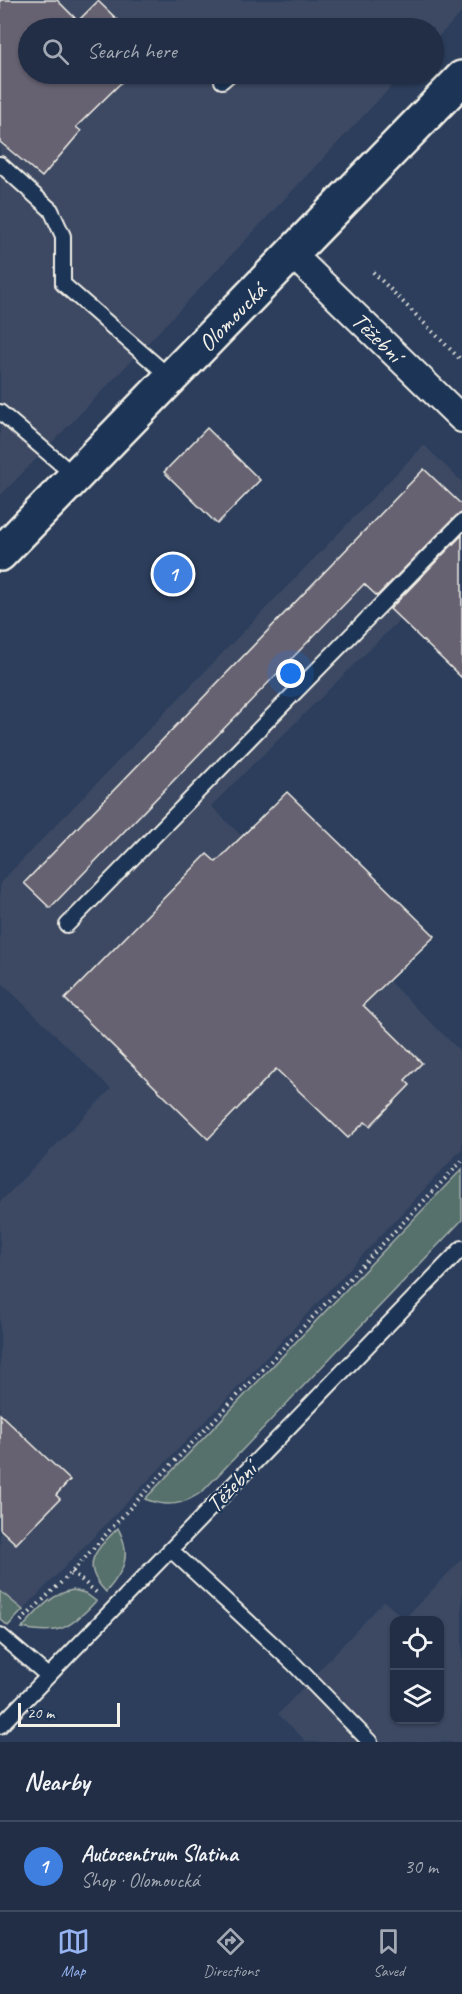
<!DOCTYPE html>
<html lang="en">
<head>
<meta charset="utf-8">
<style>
  body { margin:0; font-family:Caveat,sans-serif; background:#29364c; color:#f1f3f6 }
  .controls { position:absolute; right:18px; bottom:18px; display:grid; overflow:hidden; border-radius:12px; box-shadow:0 2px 4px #0004 }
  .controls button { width:54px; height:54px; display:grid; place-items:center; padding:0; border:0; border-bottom:2px solid #3e4a5e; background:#212e45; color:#f1f3f6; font:30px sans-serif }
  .scale { position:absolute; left:18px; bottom:15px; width:102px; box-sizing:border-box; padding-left:6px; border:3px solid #f4f1e8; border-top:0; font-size:16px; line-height:21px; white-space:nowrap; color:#f4f1e8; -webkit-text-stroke:4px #1d3557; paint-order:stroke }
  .you { position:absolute; left:291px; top:674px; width:21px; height:21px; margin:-15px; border:4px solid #fff; border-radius:50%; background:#1a73e8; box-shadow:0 0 0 9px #1a73e833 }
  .badge { display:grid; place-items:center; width:39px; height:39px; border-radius:50%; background:#95b2f1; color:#fff; font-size:20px; font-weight:700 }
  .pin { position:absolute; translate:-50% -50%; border:3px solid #fff; box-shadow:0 2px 6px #0006 }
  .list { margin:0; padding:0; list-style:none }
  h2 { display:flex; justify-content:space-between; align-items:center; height:78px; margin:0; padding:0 24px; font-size:26px }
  h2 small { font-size:20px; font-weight:400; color:#a2a8b3 }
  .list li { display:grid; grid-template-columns:39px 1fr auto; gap:18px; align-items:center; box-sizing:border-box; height:90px; padding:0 24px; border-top:2px solid #3e4a5e }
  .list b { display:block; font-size:22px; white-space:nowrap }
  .list p { margin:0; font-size:20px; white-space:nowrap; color:#a2a8b3 }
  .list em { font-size:20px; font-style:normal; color:#a2a8b3 }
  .icon { flex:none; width:33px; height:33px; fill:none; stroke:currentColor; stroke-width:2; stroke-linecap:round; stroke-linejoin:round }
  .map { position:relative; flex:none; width:462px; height:1742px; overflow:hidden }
  .search { position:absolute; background:#212e45; box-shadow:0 2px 4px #0004; left:18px; right:18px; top:18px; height:66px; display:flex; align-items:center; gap:15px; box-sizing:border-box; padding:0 21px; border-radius:33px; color:#a2a8b3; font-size:22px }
  .sheet { height:168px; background:#212e45 }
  nav { display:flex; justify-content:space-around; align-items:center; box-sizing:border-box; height:84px; border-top:2px solid #3e4a5e; background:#212e45; font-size:16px; color:#a2a8b3 }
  nav a { display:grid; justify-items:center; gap:3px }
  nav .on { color:#95b2f1 }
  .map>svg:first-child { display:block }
</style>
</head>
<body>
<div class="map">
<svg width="462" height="1742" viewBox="0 0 462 1742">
  <rect width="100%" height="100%" fill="#2c3e5c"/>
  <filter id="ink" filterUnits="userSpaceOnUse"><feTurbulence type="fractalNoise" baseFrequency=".0167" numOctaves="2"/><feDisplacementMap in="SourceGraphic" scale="12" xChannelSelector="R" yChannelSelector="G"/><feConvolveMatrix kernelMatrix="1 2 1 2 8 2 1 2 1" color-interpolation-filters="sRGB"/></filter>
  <g filter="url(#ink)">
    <g fill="#3d4963" fill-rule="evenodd">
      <path d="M0 0H462V12L434 41V28H28V74H403L109 384 0 496Z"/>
      <path d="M424 445 462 482V558L211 806 462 1053V1149L244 1381 23 1610 0 1591V1202L111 1089 0 981V883Z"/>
      <path d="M462 1559V1742H307L278 1714 384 1601 404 1619ZM394 1620H440V1720H394Z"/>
    </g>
    <g fill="#57706c" stroke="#a6b0aa" stroke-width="1.5">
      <path d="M462 1169V1220L203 1491C184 1505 167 1508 145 1499Z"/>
      <path d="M118 1528C132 1555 125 1570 106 1592 79 1564 96 1550 118 1528Z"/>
      <path d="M73 1590 85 1593 96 1601C71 1628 59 1636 22 1628 37 1612 50 1594 73 1590Z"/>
      <path d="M0 1591 23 1610 8 1626 0 1619Z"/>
    </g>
    <g fill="#666272" stroke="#f4f1e8" stroke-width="1.5">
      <path d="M0 0H57L78 21 98 1 126 28H28V74H130L76 127 81 131 42 177 0 142Z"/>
      <path d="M207 428 260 480 217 524 164 472Z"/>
      <path d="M424 469 462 505V513L456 516 377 596 364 584 50 908 24 883Z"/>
      <path d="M462 535V678L390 609Z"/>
      <path d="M287 792 435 936 363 1005 422 1063 405 1080 410 1085 370 1126 365 1122 348 1138 276 1069 208 1139 65 999 207 854 216 862Z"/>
      <path d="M0 1414 70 1480 56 1495 60 1499 16 1544 0 1529Z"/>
    </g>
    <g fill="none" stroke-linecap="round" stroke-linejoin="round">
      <g stroke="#f4f1e8" stroke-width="18">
        <g id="service">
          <path d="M222 81 230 74"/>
          <path d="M0 164 51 210 63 236V284L172 379"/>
          <path d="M0 412 76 477"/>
          <path d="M67 925 462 522"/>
          <path d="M171 1550 294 1664 370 1742"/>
          <path d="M0 1635 48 1676"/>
          <path d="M0 1726 462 1248"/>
        </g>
      </g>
      <g stroke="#f4f1e8" stroke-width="30">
        <path id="minor" d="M293 255 462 419"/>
      </g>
      <g stroke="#f4f1e8" stroke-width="38">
        <path id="secondary" d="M0 554 462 78"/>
      </g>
      <g stroke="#f4f1e8" stroke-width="4" stroke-dasharray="1.5 4.5" stroke-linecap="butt">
        <path d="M373 272 462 361"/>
        <path d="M72 1572 97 1593"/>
        <path d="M21 1621 72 1572 128 1510 462 1161"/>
      </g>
      <use href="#service" stroke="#1d3557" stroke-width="14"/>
      <use href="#minor" stroke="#1d3557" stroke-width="26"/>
      <use href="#secondary" stroke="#1d3557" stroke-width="33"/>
    </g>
  </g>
  <g text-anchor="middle" stroke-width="4.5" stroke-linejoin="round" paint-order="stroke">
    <g font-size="24" fill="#f4f1e8" stroke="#1d3557">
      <text transform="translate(232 317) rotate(-46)" y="8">Olomoucká</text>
      <text transform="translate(377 337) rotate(44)" y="8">Těžební</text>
      <text transform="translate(231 1487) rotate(-46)" y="8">Těžební</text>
    </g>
  </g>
</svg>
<div class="controls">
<button><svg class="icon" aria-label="locate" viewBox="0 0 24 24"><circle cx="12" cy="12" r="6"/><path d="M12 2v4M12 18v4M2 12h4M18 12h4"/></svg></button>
<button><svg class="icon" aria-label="layers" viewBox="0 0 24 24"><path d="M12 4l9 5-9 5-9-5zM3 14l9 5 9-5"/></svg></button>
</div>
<div class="scale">20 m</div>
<div class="you"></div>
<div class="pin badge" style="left:173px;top:574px;background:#3f7fe0">1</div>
<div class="search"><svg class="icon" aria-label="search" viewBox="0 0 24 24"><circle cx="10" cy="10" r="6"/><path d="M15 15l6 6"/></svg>Search here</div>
</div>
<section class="sheet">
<h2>Nearby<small></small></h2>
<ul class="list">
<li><span class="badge" style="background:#3f7fe0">1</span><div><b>Autocentrum Slatina</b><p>Shop · Olomoucká</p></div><em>30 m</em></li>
</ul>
</section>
<nav>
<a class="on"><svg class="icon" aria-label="map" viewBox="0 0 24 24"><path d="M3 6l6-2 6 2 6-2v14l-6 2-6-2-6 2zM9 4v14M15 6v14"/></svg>Map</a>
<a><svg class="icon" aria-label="directions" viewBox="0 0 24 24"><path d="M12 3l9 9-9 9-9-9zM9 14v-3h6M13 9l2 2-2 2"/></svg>Directions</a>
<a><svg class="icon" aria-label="saved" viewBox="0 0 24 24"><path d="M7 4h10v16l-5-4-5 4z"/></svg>Saved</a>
</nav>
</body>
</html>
